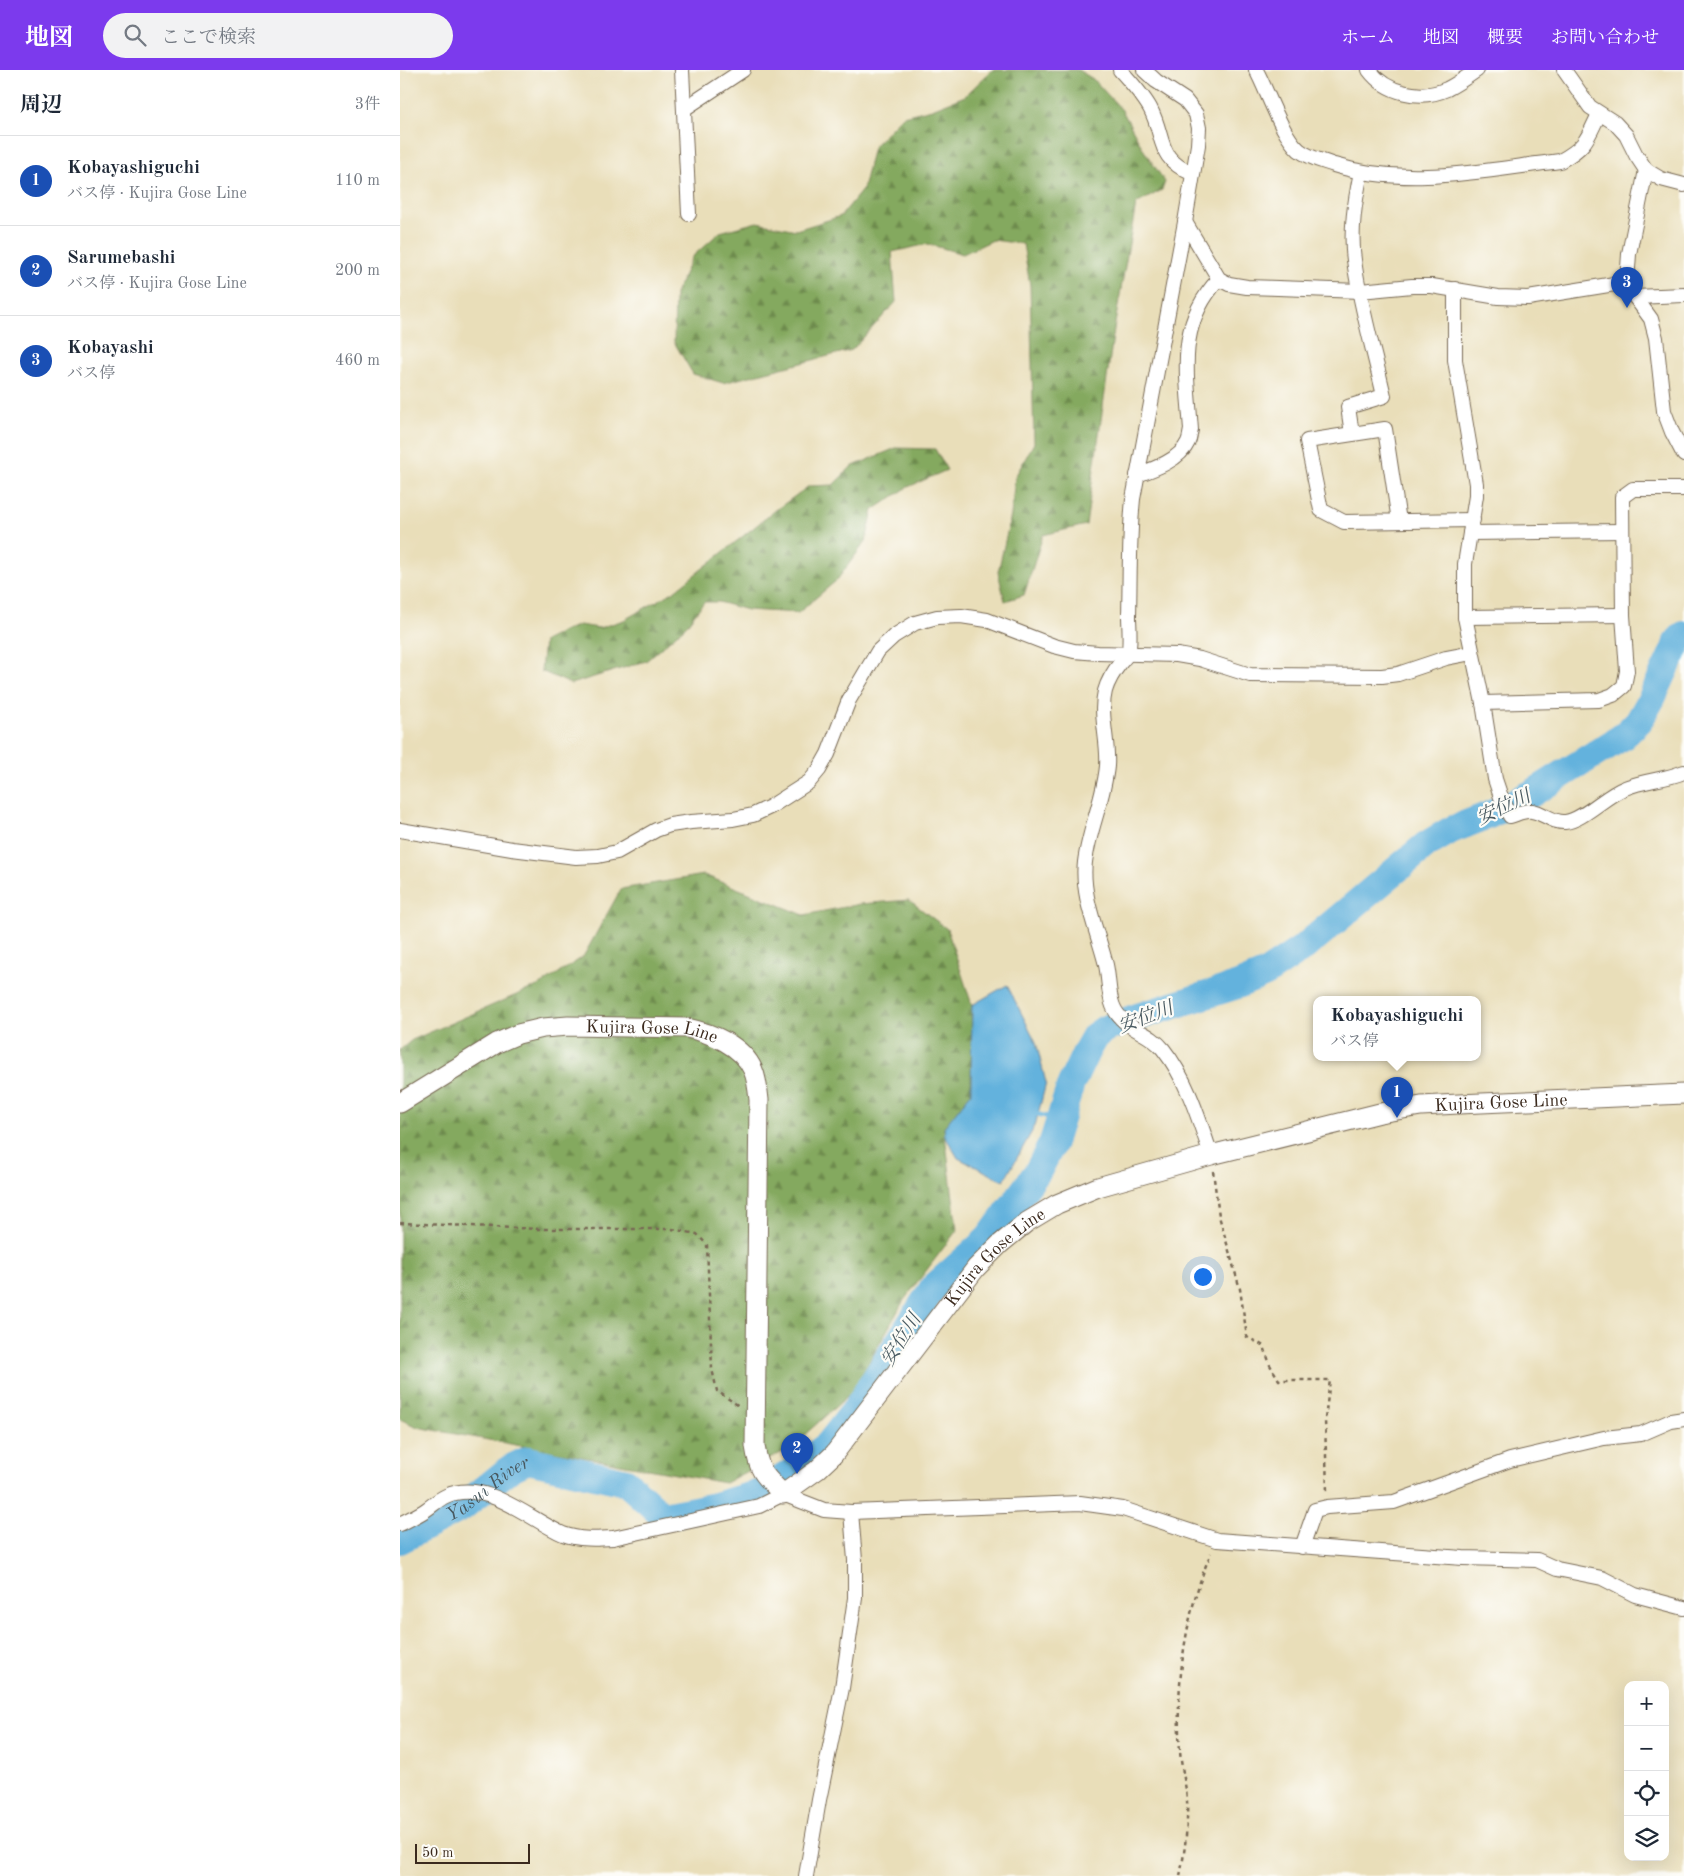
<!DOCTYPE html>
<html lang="ja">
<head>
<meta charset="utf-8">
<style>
  body { margin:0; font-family:"Old Standard TT","Noto Serif JP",serif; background:#f2f2f3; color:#1f2937 }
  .controls { position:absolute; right:15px; bottom:15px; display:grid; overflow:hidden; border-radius:10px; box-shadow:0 5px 20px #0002 }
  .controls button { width:45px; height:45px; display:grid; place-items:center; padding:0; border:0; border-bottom:1px solid #e0e1e3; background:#fff; color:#1f2937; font:25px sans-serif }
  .scale { position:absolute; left:15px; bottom:12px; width:115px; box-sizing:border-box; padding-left:5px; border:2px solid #3b2a1e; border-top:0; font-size:14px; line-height:18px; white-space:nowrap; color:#3b2a1e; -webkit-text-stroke:4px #fdfcf7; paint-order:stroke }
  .you { position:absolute; left:802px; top:1206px; width:18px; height:18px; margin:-12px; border:4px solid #fff; border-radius:50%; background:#1a73e8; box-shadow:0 0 0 8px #1a73e833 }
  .badge { display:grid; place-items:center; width:32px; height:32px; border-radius:50%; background:#7c3aed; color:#fff; font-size:16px; font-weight:700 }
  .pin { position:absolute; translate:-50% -41px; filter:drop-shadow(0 1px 2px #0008) }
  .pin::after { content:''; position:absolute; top:26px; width:18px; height:15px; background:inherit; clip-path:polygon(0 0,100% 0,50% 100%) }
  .popup { position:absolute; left:913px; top:926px; width:168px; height:65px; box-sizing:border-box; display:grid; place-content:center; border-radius:10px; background:#fff; filter:drop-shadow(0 1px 4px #0005); font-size:16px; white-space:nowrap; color:#747a83 }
  .popup b { font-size:19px; color:#1f2937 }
  .popup::after { content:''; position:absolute; left:50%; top:100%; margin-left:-10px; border:10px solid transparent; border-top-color:#fff }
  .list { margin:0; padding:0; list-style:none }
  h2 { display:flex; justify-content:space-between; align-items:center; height:65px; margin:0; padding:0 20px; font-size:21px }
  h2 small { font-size:16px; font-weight:400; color:#747a83 }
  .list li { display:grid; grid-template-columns:32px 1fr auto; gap:15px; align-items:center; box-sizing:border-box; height:90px; padding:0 20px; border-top:1px solid #e0e1e3 }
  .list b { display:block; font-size:19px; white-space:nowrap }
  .list p { margin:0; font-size:16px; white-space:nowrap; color:#747a83 }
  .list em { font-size:16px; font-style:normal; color:#747a83 }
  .icon { flex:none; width:28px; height:28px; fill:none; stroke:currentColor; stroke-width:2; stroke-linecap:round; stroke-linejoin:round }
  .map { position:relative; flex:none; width:1284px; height:1806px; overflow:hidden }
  header { display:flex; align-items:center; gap:30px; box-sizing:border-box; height:70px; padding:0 25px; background:#7c3aed; color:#fff }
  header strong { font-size:24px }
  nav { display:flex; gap:28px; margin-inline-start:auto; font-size:18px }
  .search { width:350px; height:45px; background:#f2f2f3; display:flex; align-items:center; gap:12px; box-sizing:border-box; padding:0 18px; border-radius:28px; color:#747a83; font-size:19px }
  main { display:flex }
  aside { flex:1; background:#fff }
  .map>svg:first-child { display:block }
</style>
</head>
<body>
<header>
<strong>地図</strong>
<div class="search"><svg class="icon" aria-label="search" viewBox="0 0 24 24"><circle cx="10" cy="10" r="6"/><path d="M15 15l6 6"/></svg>ここで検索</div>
<nav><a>ホーム</a><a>地図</a><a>概要</a><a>お問い合わせ</a></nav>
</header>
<main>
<aside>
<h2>周辺<small>3件</small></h2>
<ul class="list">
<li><span class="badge" style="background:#1a4fb4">1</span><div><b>Kobayashiguchi</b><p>バス停 · Kujira Gose Line</p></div><em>110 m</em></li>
<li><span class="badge" style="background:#1a4fb4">2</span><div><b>Sarumebashi</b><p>バス停 · Kujira Gose Line</p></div><em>200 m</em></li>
<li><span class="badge" style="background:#1a4fb4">3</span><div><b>Kobayashi</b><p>バス停</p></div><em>460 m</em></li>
</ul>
</aside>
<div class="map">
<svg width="1284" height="1806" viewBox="0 0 1284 1806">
  <defs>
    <pattern id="forest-firs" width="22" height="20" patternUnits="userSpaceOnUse" patternTransform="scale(1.25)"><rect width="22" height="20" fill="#84a95e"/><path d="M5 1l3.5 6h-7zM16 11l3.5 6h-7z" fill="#6d8a4d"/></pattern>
  </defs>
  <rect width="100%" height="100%" fill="#fdfcf7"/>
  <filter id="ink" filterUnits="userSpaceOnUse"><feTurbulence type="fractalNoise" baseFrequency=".02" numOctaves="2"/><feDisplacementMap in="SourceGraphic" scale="10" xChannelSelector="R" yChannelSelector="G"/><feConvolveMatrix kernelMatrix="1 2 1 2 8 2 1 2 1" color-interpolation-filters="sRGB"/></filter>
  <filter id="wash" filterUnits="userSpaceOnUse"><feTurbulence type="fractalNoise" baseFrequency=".0096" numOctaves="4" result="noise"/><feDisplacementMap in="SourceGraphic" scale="20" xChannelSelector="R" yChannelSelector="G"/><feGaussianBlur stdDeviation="1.12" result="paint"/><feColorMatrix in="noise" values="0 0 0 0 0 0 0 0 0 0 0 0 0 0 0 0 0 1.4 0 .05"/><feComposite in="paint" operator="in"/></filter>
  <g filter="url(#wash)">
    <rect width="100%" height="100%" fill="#e9deb9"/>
    <g fill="url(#forest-firs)" stroke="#606a3e">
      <path d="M592 0H678L693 9 722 40 743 79 765 112 762 120 736 134 714 259 686 455 643 465 624 525 605 531 598 502 611 445 615 407 634 373 630 215 623 174 593 170 563 184 528 174 492 182 496 232 452 280 323 313 293 304 274 272 275 224 292 187 320 162 357 152 396 160 441 146 463 119 473 77 503 46 532 39 565 26Z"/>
      <path d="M496 378 535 379 547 400 508 417 473 440 466 471 437 510 398 543 347 540 319 532H304L285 557 246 591 171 614 141 601 144 571 164 561 179 555 199 558 224 550 273 522 377 439 409 416 433 415 451 397Z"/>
      <path d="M304 805 404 845 460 834 509 830 547 859 572 935 571 1023 544 1057 557 1160 504 1230 453 1321 390 1378 325 1413 17 1357 0 1349V980L12 970 142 914 183 887 221 819Z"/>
    </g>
    <path fill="#63b2dd" stroke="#4f6e7e" d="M607 915 636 972 646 1013 635 1056 604 1111 558 1088 545 1066 544 1057 571 1023 572 935Z"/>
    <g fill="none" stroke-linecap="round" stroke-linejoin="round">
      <path stroke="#63b2dd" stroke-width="4.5" d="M633 1043 660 1050"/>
      <path stroke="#63b2dd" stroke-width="28" id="s1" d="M0 1470 61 1438 111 1398 128 1390 226 1412 263 1446 315 1436 360 1423 395 1400 428 1375 456 1339 533 1218 588 1169 638 1101 653 1072 671 1014 687 980 695 966 705 959 734 948 838 915 866 903 903 878 1026 775 1051 760 1089 745 1131 724 1222 667 1239 651 1252 628 1279 570 1284 565"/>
    </g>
  </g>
  <g filter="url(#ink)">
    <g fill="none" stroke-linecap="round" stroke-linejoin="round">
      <g stroke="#786954" stroke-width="16">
        <g id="street">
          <path d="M282 0 289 144"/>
          <path d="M720 0C731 12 742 24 750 38 766 68 755 88 793 104"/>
          <path d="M744 0 756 11 785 30 796 44 799 58 798 75 785 152 733 429C729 468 730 507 729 546 729 554 731 576 728 583 727 586 723 589 721 592 714 601 708 610 705 621 699 645 709 672 707 696 704 729 689 759 685 792 681 826 698 862 706 895 709 908 708 923 713 936 723 960 748 960 763 979 787 1009 799 1049 811 1085"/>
          <path d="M856 0C868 22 881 64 899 80 909 88 923 91 934 95 1008 118 1085 100 1160 91 1186 77 1187 69 1199 44"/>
          <path d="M969 0C986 23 1020 31 1047 19 1057 14 1067 7 1077 0"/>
          <path d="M1164 0 1190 37 1215 53 1226 65 1236 85 1246 100 1261 109 1284 115"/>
          <path d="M284 39 343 0"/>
          <path d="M1246 100 1229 184 1227 212 1235 227 1251 249 1256 268 1264 341 1272 362 1284 385"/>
          <path d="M785 152 819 209 829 214 847 217 960 221 1012 216H1032L1098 227 1128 228 1227 212"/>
          <path d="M1055 219V290L1076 414V426L1065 494V547L1083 633 1095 709 1101 727 1110 746C1117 744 1125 740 1132 741 1144 743 1153 753 1165 752 1182 751 1206 725 1225 718 1244 710 1265 710 1284 702"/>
          <path d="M1235 227 1284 225"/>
          <path d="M952 364 948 337 984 326C974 281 960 236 954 190 950 161 955 131 961 102"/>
          <path d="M737 405C754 399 780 390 788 372 790 368 790 363 791 360 787 302 776 255 819 209"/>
          <path d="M999 451 985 359 907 371 921 440 944 452 1073 450"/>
          <path d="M1070 463 1222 461"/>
          <path d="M1065 547 1223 545"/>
          <path d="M1083 633 1199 630 1213 625 1224 616 1227 601 1223 545 1222 427 1233 419H1284"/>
          <path d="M0 760 112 779 176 787 198 786 217 782 256 760 270 755 291 752 333 749 353 745 370 737 409 712 419 700 428 684 449 630 478 581 494 566 515 553 537 547 561 546 587 550 654 576 674 581 698 583 777 585 800 589 850 605 982 606 998 604 1046 588 1072 583"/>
          <path d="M0 1454C9 1449 19 1445 27 1439 33 1435 39 1429 46 1426 86 1408 130 1450 163 1464 179 1470 197 1469 213 1468L359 1436 383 1424 424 1440 451 1442 680 1433 723 1439 817 1470 1063 1488 1137 1490 1157 1499 1202 1508 1235 1525 1284 1538"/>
          <path d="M902 1477 915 1440 927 1437 994 1432 1110 1390 1204 1368 1241 1364 1271 1351 1284 1349"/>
          <path d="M406 1806 419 1730 442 1618 455 1528V1490L451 1442"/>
        </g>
      </g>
      <g stroke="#786954" stroke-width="21">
        <g id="secondary">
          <path id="s2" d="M0 1033 97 973 118 964 143 958 168 956 287 958C311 963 342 975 353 1000 357 1009 358 1020 359 1030L355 1376C359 1403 365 1406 383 1424L417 1400 434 1384 576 1198 600 1174 627 1152 657 1134 698 1117 811 1085 980 1043 1021 1036 1059 1034 1284 1024"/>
        </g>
      </g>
      <g stroke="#786954" stroke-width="2.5" stroke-dasharray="4 4" stroke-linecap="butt">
        <path d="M813 1101 819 1146 840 1219 847 1267 864 1276 870 1295 879 1310H930L925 1349 927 1423"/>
        <path d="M0 1153 139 1159H272L297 1164 307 1175 312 1299 317 1321 339 1336"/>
        <path d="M780 1806C785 1781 788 1756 787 1730 786 1714 781 1697 780 1681 775 1616 785 1543 811 1483"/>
      </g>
      <use href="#street" stroke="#fff" stroke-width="14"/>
      <use href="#secondary" stroke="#fff" stroke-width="19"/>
    </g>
  </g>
  <g text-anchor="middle" stroke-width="4.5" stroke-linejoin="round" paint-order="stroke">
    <g font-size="18" fill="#3b2a1e" stroke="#fdfcf7">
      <text dy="6" stroke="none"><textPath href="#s2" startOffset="272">Kujira Gose Line</textPath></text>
      <text dy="6" stroke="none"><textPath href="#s2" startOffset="1682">Kujira Gose Line</textPath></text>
      <text dy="6" stroke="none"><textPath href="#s2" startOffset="1142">Kujira Gose Line</textPath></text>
    </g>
    <g font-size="19" font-style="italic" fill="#495a61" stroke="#fdfcf7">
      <text transform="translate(1103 736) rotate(-25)" y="7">安位川</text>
      <text transform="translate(745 946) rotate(-21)" y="7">安位川</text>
      <text transform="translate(500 1269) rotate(-58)" y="7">安位川</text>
      <text dy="7" stroke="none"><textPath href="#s1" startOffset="102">Yasui River</textPath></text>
    </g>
  </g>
</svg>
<div class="controls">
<button>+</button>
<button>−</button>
<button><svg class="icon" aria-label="locate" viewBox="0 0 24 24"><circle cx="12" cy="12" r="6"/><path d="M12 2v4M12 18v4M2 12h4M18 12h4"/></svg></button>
<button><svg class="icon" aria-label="layers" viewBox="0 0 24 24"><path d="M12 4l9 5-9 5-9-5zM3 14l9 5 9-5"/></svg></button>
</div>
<div class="scale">50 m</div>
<div class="you"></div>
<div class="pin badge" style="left:997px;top:1048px;background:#1a4fb4">1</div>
<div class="popup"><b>Kobayashiguchi</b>バス停</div>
<div class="pin badge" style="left:397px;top:1404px;background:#1a4fb4">2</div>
<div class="pin badge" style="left:1227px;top:238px;background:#1a4fb4">3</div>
</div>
</main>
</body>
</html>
